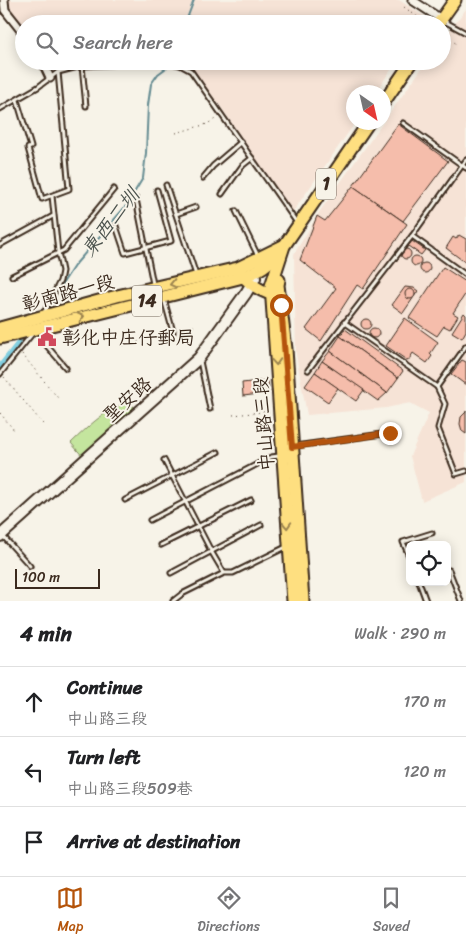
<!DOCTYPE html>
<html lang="en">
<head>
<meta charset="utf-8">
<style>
  body { margin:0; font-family:Sriracha,"LXGW WenKai TC",sans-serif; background:#f6f6f6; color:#202124 }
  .controls { position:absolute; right:15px; bottom:15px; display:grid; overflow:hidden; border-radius:8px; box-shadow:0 2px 12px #0003 }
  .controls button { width:45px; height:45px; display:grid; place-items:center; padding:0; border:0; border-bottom:1px solid #e0e0e0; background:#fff; color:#202124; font:25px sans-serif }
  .compass { position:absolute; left:346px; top:85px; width:45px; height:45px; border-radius:50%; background:#fff; box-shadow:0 2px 12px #0003; rotate:146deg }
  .scale { position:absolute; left:15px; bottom:12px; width:85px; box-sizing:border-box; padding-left:5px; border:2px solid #3b2a1e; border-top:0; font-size:14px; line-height:18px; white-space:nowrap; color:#3b2a1e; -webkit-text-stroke:4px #f7f3e8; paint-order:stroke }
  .stop { position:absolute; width:15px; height:15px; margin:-11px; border:4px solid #b45309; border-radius:50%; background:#fff }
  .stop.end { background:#b45309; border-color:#fff; box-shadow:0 1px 5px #0008 }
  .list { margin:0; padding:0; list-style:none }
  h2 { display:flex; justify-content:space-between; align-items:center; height:65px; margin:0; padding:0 20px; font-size:21px }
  h2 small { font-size:16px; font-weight:400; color:#757577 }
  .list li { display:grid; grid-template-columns:32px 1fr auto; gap:15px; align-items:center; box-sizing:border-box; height:70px; padding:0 20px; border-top:1px solid #e0e0e0 }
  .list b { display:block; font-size:19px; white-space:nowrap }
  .list p { margin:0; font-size:16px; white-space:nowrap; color:#757577 }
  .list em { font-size:16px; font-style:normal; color:#757577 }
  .icon { flex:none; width:28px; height:28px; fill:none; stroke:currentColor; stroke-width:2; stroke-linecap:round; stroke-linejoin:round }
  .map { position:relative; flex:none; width:466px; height:601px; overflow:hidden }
  .search { position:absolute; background:#fff; box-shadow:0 2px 12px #0003; left:15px; right:15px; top:15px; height:55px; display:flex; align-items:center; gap:12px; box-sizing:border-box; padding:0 18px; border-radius:28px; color:#757577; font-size:19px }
  .sheet { height:275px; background:#fff }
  nav { display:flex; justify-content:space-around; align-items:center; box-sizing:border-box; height:70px; border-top:1px solid #e0e0e0; background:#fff; font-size:14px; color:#757577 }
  nav a { display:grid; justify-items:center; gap:2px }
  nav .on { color:#b45309 }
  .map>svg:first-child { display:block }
</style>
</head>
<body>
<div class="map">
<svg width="466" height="601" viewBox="0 0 466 601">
  <rect width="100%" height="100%" fill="#f7f3e8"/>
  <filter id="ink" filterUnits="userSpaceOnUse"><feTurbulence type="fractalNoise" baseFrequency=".02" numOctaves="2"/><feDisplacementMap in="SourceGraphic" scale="10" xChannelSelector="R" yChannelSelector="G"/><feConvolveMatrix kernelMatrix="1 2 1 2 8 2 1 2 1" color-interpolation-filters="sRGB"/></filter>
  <g filter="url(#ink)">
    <g fill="#f6e3d6">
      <path d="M8 0H399L427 18 423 24H24V35L6 10 5 2Z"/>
      <path d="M466 9V482L422 501 410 456 429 413 410 403 386 408 307 415 296 354 294 254 320 211 427 61H442V41Z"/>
      <path d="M42 61H128L48 70Z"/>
      <path d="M175 61H397L376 92H354V122L355 123 292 213 225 113 190 65Z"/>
    </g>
    <path fill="#c4e59e" stroke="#80885e" d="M123 404 133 406 139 411 85 459 71 443C88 427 101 413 123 404Z"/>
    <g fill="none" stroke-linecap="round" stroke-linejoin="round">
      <g stroke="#658c92" stroke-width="2">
        <path d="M185 24 194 0"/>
        <path d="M55 295 74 266 126 206 143 178 146 153 148 105 151 84 158 74 173 63 174 61"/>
        <path d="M18 344 23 337"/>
      </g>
      <path stroke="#81cee0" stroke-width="6" d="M0 367 18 344"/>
    </g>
    <g fill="#f5bdab" stroke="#3b2a1e">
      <path d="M398 124 448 161 403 221 353 186Z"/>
      <path d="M353 186 407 224 363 289 357 285 321 341 306 329 336 288 300 260 317 216 325 221Z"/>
      <path d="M459 235 466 239V263L446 248 453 237 456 239Z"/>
      <path d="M412 241 425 250 421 255 408 246Z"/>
      <circle cx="406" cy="254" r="5"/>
      <circle cx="416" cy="261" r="5"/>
      <circle cx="425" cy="268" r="5"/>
      <path d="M443 267 466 282V293L453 313 458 316 450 329 444 326 437 336 409 318Z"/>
      <path d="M405 287 414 288 418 291 403 313 392 305Z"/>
      <circle cx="410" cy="294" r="5"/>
      <path d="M464 313 466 315V331L462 338 452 332Z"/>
      <path d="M405 318 438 342 430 354 432 356 427 363 413 353 408 361 386 346Z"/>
      <circle cx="366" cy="324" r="5"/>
      <circle cx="374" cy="333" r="5"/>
      <path d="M345 329 403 371 398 378 340 336Z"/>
      <path d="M340 336 398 378 387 393 330 351Z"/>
      <path d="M330 351 387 393 378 401 322 361Z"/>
      <path d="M462 360 466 362V385L451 374Z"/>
      <path d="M322 361 364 390 356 401 315 372Z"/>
      <path d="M315 372 338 388 328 402 305 386Z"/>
      <path d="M268 380 269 393 243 396 242 383Z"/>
      <path d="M466 412V411V434L462 431 460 424 461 417Z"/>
    </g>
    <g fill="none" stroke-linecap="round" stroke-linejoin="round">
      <g stroke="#3b2a1e" stroke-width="7">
        <g id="lane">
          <path d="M444 21 466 33"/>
          <path d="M82 66 86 106"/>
          <path d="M17 100 31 147 28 148 42 199 69 189 58 72"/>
          <path d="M0 109 38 87 58 72 82 66 168 62 180 65 191 71 297 223"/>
          <path d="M403 123 466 168"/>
          <path d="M203 178 213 166 241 142"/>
          <path d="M166 185 196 275"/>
          <path d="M222 194 242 166 252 158"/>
          <path d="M136 199 153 284"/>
          <path d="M236 211 257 254"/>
          <path d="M176 214 196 207"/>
          <path d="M116 226 125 253 171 241 157 190"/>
          <path d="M412 236 466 275"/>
          <path d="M0 245 53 216"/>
          <path d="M12 276 64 250 114 189"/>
          <path d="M164 299 173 332"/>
          <path d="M44 313 60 281 62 271 58 252 52 196"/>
          <path d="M344 322 437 387 466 346"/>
          <path d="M42 331 47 346 66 368"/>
          <path d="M200 361 210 409"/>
          <path d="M308 370 412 236 466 160"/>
          <path d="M0 374 32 334"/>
          <path d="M437 387 445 404 438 428 456 474 466 471"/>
          <path d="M295 446 390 433"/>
          <path d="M164 460 211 551 224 573"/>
          <path d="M125 500 218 452"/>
          <path d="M150 520 271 457 279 456"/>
          <path d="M2 535 30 566"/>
          <path d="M161 545 251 500"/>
          <path d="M410 558 403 542 432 533"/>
          <path d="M449 570 461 601"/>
          <path d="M171 573 261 525"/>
          <path d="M419 582 426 601"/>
          <path d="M173 601 182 594 224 573H233L286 547"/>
        </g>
      </g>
      <g stroke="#3b2a1e" stroke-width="11">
        <g id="street">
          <path d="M4 0 5 10 24 34"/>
          <path d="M412 0 441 19"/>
          <path d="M42 61 50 78"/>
        </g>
      </g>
      <g stroke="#3b2a1e" stroke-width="14">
        <path id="secondary" d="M0 536 199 358 246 293 255 278"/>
      </g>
      <g stroke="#3b2a1e" stroke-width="15">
        <g id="primary">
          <path d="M438 24 455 0"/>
          <path d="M384 102 412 61"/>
          <path d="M240 272C246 282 265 295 276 294"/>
          <path d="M279 280 278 285 286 349 303 601"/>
          <path d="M0 328 117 296 238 268 283 246"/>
          <path d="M0 338 243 277C259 271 269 264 280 251"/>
          <path d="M293 601 271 286 284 246 369 122"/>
        </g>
      </g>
      <g stroke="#3b2a1e" stroke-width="1" stroke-dasharray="1 4" stroke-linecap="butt">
        <path d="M404 7 427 24"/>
        <path d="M442 34 457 44"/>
        <path d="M176 133 207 124 217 118"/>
        <path d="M178 330 194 326"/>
        <path d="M123 346 170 333"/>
        <path d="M22 354 58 398"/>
        <path d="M4 377 43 424"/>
        <path d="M0 413 14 430"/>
        <path d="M233 415 272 411"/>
        <path d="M183 597 186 601"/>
      </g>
      <use href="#lane" stroke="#f7f3e8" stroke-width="3"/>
      <use href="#street" stroke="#f7f3e8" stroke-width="7"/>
      <use href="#secondary" stroke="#f7f3e8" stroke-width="10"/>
      <use href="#primary" stroke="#fedf80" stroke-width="11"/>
    </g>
    <defs><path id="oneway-chevron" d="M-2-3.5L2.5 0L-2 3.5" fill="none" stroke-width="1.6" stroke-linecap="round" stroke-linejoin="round" transform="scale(1.25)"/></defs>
    <g stroke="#9c844f">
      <use href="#oneway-chevron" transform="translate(173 284) rotate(167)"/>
      <use href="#oneway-chevron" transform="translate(81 317) rotate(-14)"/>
      <use href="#oneway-chevron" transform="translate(276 362) rotate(86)"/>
      <use href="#oneway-chevron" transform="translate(287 525) rotate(87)"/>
    </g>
  </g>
  <g fill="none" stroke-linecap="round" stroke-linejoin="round" filter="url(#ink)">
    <path stroke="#b45309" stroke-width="6" d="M281 305 292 447 390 433"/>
  </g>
  <defs>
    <g id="civic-bare" transform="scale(1.5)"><path d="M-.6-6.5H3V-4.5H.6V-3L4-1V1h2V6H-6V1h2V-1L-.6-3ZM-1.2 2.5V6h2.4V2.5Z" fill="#d1495b" stroke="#f7f3e8" stroke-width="2.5" paint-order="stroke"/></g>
  </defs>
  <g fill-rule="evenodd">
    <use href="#civic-bare" x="47" y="337"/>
  </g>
  <g text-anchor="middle" stroke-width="4" stroke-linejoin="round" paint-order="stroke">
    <g fill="#f7f3e8" stroke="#73665b" stroke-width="1">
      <rect x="316" y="168.5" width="20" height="31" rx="4"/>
      <rect x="132" y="285.5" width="30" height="31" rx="4"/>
    </g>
    <g font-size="18" font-weight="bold" fill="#3b2a1e">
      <text x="326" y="190">1</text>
      <text x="147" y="307">14</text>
    </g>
    <g font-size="19" fill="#3b2a1e" stroke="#f7f3e8">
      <text transform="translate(68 292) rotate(-15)" y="7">彰南路一段</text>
      <text transform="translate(127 399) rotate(-42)" y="7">聖安路</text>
      <text transform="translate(263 424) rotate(-94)" y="7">中山路三段</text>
    </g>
    <g font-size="19" fill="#3b2a1e" stroke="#f7f3e8" text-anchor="start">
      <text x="62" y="344">彰化中庄仔郵局</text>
    </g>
    <g font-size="20" font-style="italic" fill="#4c534e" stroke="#f7f3e8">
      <text transform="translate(110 222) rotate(-52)" y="7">東西二圳</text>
    </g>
  </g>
</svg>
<div class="controls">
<button><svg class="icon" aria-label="locate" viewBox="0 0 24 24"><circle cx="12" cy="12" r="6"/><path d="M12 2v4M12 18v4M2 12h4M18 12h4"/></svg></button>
</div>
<svg class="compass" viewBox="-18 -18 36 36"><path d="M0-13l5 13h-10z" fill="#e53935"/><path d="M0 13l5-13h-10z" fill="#757577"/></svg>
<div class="scale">100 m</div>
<div class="stop" style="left:281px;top:305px"></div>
<div class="stop end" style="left:390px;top:433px"></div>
<div class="search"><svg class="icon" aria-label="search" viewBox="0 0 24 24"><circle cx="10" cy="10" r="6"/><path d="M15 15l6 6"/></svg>Search here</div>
</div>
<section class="sheet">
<h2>4 min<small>Walk · 290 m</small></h2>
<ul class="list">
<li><svg class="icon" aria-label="ahead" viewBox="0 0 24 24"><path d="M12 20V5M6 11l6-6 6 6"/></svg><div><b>Continue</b><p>中山路三段</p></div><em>170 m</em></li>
<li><svg class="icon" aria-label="left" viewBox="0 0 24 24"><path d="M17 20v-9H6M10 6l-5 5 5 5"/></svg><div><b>Turn left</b><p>中山路三段509巷</p></div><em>120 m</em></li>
<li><svg class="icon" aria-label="arrive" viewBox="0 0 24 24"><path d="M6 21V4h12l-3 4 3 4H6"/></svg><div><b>Arrive at destination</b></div></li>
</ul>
</section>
<nav>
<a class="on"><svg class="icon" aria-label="map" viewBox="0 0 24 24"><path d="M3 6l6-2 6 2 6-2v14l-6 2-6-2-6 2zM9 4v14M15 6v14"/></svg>Map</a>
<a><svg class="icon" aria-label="directions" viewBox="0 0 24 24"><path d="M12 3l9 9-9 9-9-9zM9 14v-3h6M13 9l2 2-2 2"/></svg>Directions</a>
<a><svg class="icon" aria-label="saved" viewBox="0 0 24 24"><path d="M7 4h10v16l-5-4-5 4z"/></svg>Saved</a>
</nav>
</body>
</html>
